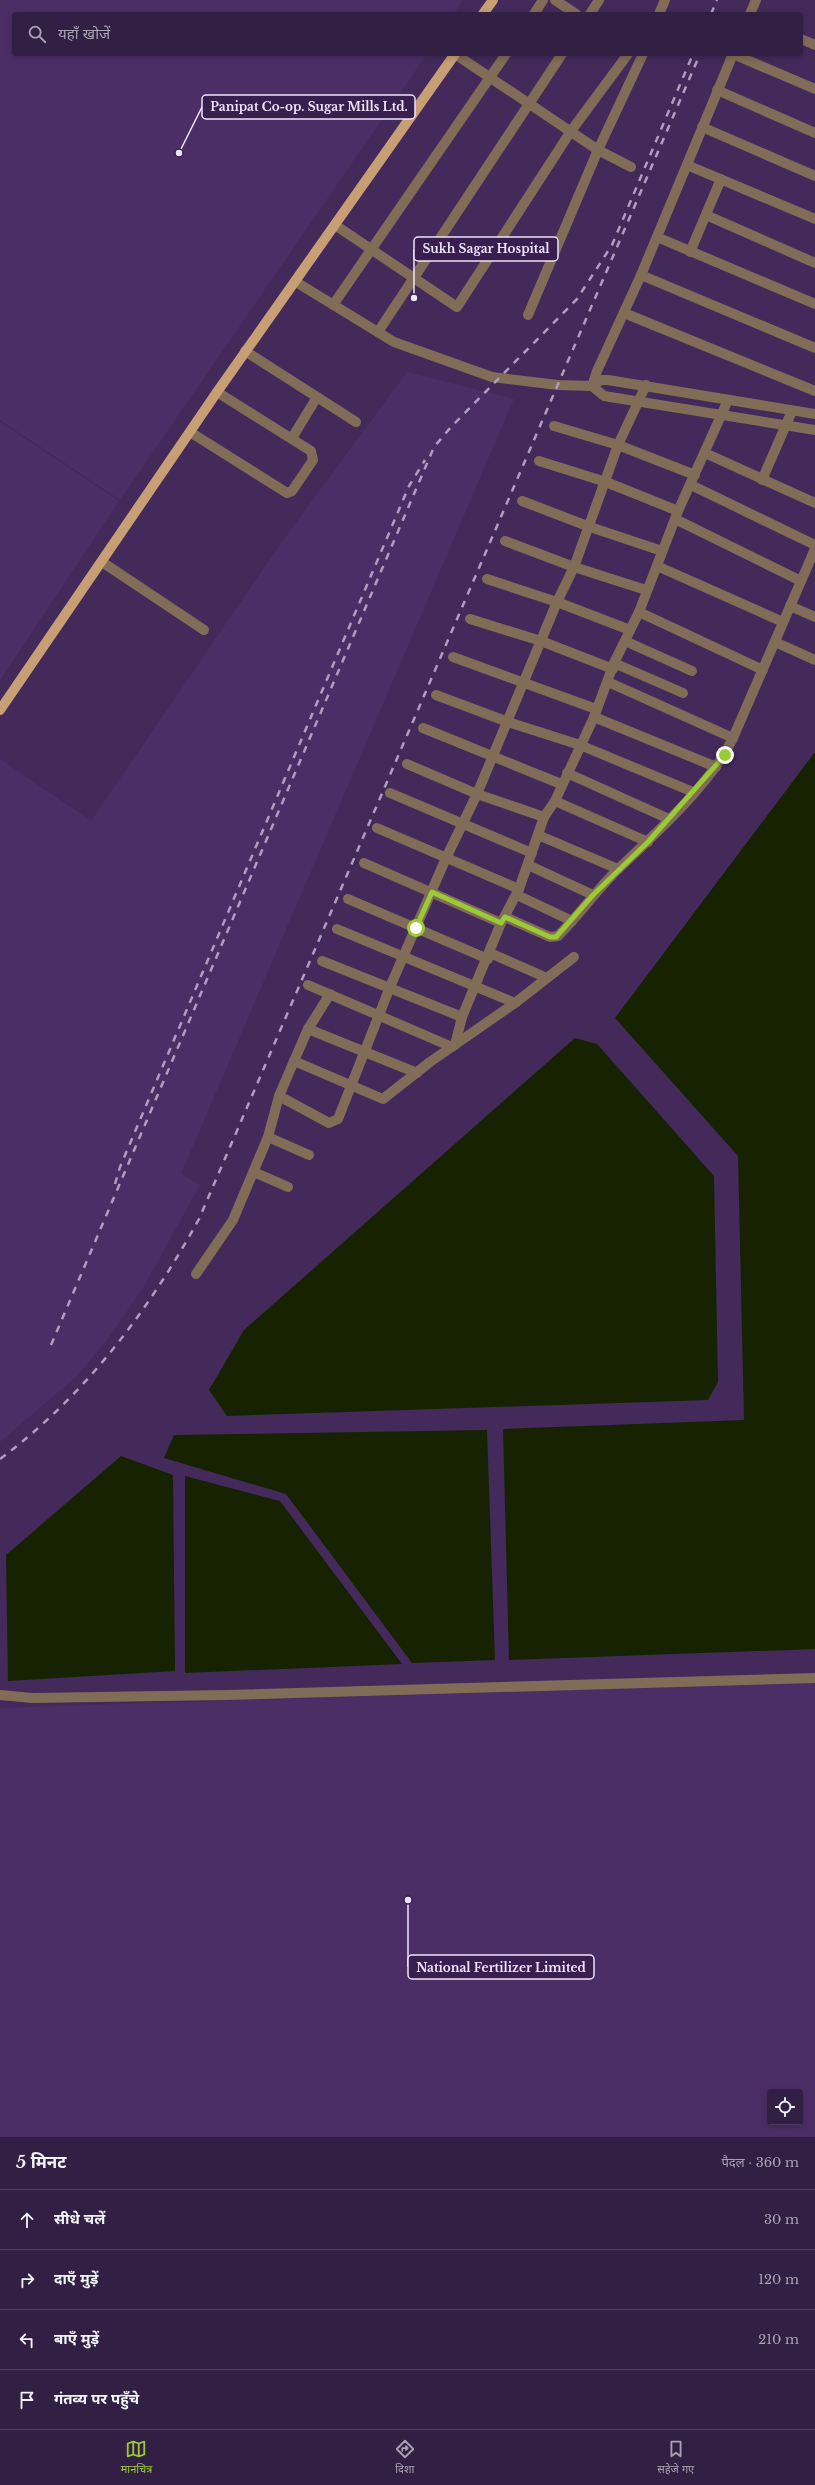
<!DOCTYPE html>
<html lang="hi">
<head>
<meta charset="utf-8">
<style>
  body { margin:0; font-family:"Libre Baskerville","Noto Sans Devanagari",serif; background:#3a284b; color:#f1f3f6 }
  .controls { position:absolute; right:12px; bottom:12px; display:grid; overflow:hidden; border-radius:4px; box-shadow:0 2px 6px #0003 }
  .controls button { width:36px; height:36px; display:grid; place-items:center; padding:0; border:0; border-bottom:1px solid #4d3e5d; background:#322044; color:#f1f3f6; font:20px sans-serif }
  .stop { position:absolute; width:12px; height:12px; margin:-9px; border:3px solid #9acb34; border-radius:50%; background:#fff }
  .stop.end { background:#9acb34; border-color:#fff; box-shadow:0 1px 4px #0008 }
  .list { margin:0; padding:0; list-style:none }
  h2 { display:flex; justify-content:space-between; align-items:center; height:52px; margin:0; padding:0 16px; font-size:17px }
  h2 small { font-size:13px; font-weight:400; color:#a8a3b2 }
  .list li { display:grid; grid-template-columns:26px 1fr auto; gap:12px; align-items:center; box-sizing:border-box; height:60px; padding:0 16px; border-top:1px solid #4d3e5d }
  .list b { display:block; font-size:15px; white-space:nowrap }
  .list em { font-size:13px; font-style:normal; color:#a8a3b2 }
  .icon { flex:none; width:22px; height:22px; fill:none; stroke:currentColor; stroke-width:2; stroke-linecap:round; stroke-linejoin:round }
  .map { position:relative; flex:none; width:815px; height:2137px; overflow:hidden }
  .search { position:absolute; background:#322044; box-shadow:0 2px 6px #0003; left:12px; right:12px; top:12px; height:44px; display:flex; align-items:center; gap:10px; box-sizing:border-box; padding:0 14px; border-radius:4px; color:#a8a3b2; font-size:15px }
  .sheet { height:292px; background:#322044 }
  nav { display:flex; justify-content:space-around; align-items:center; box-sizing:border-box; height:56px; border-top:1px solid #4d3e5d; background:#322044; font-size:11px; color:#a8a3b2 }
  nav a { display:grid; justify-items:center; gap:2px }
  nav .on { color:#9acb34 }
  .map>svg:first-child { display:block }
</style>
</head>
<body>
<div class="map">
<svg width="815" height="2137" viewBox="0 0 815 2137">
  <rect width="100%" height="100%" fill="#432a5b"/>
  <g fill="#4c2e66" fill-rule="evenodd">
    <path d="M0 0H463L454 14H14V54H427L120 500 0 420Z"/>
    <path d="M407 372 514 399 181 1174 200 1185 144 1286 110 1336 77 1376 0 1442V759L91 821 281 543Z"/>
    <path d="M0 422 119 501 0 680Z"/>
    <path d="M815 1682V2137H0V1708ZM770 2092H800V2122H770Z"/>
  </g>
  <g fill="#172300">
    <path d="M815 752V1649L509 1660 503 1429 744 1420 738 1156 615 1018Z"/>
    <path d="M575 1038 597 1044 714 1176 718 1382 708 1400 227 1416 209 1390 244 1330Z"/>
    <path d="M487 1430 495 1660 412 1663 286 1494 164 1458 174 1435Z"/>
    <path d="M121 1456 173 1475 175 1671 8 1681 6 1555Z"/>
    <path d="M185 1476 280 1501 402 1664 185 1673Z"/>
  </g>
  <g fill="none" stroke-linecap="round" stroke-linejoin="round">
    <g stroke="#816c58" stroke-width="10">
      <path d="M555 0 576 14"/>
      <path d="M534 14 543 0"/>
      <path d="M590 14 599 0"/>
      <path d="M659 14 665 0"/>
      <path d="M750 14 756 0"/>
      <path d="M801 39 815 45"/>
      <path d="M455 54 598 150 631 167"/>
      <path d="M733 54 815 89"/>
      <path d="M717 90 815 133"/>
      <path d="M702 127 815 176"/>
      <path d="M687 165 815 219"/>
      <path d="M706 215 815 263"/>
      <path d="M335 225 457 307 571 131 628 54"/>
      <path d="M657 237 815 304"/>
      <path d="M690 252 721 179"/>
      <path d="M641 275 815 348"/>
      <path d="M296 282 394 342 492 377 558 385 592 386 601 380H608L815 414"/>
      <path d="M333 305 506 54"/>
      <path d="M624 313 815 391"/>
      <path d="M528 315 598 150 643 54"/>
      <path d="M378 332 562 54"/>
      <path d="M245 351 356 422"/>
      <path d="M592 386 597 371 641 275 733 54"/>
      <path d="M592 386 604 396 815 430"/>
      <path d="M554 426 618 445 695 475"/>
      <path d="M190 432 287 493 292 491 313 460 311 451 217 392"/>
      <path d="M292 438 317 397"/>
      <path d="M705 453 815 503"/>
      <path d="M539 461 606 482 678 511"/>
      <path d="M762 480 792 411"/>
      <path d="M691 485 815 545"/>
      <path d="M522 501 590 527 662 551"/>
      <path d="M675 519 801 581"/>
      <path d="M505 541 574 567 646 590"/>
      <path d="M102 562 204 630"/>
      <path d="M657 566 783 622"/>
      <path d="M487 579 557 602 630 630"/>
      <path d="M790 606 815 617"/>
      <path d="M639 612 763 670"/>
      <path d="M470 619 541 641 613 669"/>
      <path d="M625 641 692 671"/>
      <path d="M775 642 815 660"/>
      <path d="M453 657 596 709"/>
      <path d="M614 663 683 693"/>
      <path d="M608 682 733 738"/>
      <path d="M436 695 508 722 580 745 693 792"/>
      <path d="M594 717 716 767"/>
      <path d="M423 728 561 784"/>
      <path d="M407 764 477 794 544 817"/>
      <path d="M567 773 669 819"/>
      <path d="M390 793 532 853"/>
      <path d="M555 801 648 842"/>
      <path d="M377 828 519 889"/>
      <path d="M538 835 618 869"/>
      <path d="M364 863 501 923"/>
      <path d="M528 865 593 895"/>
      <path d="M517 895 572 921"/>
      <path d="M348 899 488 959"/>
      <path d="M505 917 550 937 558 936C579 915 596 891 617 870 655 834 710 785 733 738L815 549"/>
      <path d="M337 929 515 1003"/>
      <path d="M490 953 547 978"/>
      <path d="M322 961 462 1017"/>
      <path d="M308 985 452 1047"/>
      <path d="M308 1029 417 1073"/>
      <path d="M455 1045 462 1017 501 923 519 889 544 817 555 801 594 717 614 663 639 612 678 511 728 400"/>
      <path d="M294 1061 383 1099 430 1062 515 1003 574 957"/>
      <path d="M279 1096 329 1123 338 1119 390 987 446 858 477 794 557 602 574 567 618 445 646 385"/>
      <path d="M268 1137 309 1155"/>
      <path d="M254 1172 288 1187"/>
      <path d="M196 1274 233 1220 268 1137 279 1096 294 1061 308 1029 330 994"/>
      <path d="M0 1695 32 1698 227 1695 815 1678"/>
    </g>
    <g stroke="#c89f75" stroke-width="10">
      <path d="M483 14 493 0"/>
      <path d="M0 710 217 392 455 54"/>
    </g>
    <g stroke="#af9ec0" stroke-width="2.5" stroke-dasharray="7 7" stroke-linecap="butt">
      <path d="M711 14 717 0"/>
      <path d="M115 1184 120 1167 409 486 425 460"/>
      <path d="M51 1345 434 447 451 427 577 299 612 245 693 54"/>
      <path d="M0 1459C85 1396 149 1310 199 1219L700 54"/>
    </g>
  </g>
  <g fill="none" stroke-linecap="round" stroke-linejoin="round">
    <path stroke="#9acb34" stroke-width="5" d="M416 928 432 892 501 923 505 917 550 937H556L593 895 648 842 725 755"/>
  </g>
  <path fill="none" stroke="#efe3fc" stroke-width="1.5" d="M179 153L202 107M414 298L414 249M408 1900L408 1967"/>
  <g fill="#efe3fc" stroke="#391f4f" stroke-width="1.5">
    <circle cx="179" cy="153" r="4"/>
    <circle cx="414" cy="298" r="4"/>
    <circle cx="408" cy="1900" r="4"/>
  </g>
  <g fill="#391f4f" stroke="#efe3fc" stroke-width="1.5">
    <rect x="202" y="95" width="213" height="24" rx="4"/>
    <rect x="414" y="237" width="144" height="24" rx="4"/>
    <rect x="408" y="1955" width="186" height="24" rx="4"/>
  </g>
  <g font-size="12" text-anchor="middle" font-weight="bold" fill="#efe3fc">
    <text x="309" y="111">Panipat Co-op. Sugar Mills Ltd.</text>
    <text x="486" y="253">Sukh Sagar Hospital</text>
    <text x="501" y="1972">National Fertilizer Limited</text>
  </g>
</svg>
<div class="controls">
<button><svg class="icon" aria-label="locate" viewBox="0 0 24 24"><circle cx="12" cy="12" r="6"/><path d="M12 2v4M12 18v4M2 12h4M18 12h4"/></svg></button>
</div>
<div class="stop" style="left:416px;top:928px"></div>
<div class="stop end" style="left:725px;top:755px"></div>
<div class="search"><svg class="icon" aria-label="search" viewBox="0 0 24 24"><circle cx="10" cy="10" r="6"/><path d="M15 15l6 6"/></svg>यहाँ खोजें</div>
</div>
<section class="sheet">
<h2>5 मिनट<small>पैदल · 360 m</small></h2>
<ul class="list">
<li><svg class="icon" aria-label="ahead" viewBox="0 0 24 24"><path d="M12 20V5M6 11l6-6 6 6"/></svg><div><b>सीधे चलें</b></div><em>30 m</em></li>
<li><svg class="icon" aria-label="right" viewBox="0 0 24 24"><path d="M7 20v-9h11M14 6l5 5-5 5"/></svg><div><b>दाएँ मुड़ें</b></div><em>120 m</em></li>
<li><svg class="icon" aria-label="left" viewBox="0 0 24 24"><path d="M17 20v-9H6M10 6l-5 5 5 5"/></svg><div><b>बाएँ मुड़ें</b></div><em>210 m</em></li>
<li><svg class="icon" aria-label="arrive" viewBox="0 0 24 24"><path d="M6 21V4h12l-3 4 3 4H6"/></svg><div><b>गंतव्य पर पहुँचे</b></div></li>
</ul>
</section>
<nav>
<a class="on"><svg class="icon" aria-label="map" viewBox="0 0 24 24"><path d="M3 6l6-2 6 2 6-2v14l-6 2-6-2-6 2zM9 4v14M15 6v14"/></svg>मानचित्र</a>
<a><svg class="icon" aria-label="directions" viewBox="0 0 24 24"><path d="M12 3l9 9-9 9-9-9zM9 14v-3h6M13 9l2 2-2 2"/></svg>दिशा</a>
<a><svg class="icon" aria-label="saved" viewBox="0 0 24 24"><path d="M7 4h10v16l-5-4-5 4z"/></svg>सहेजे गए</a>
</nav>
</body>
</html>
